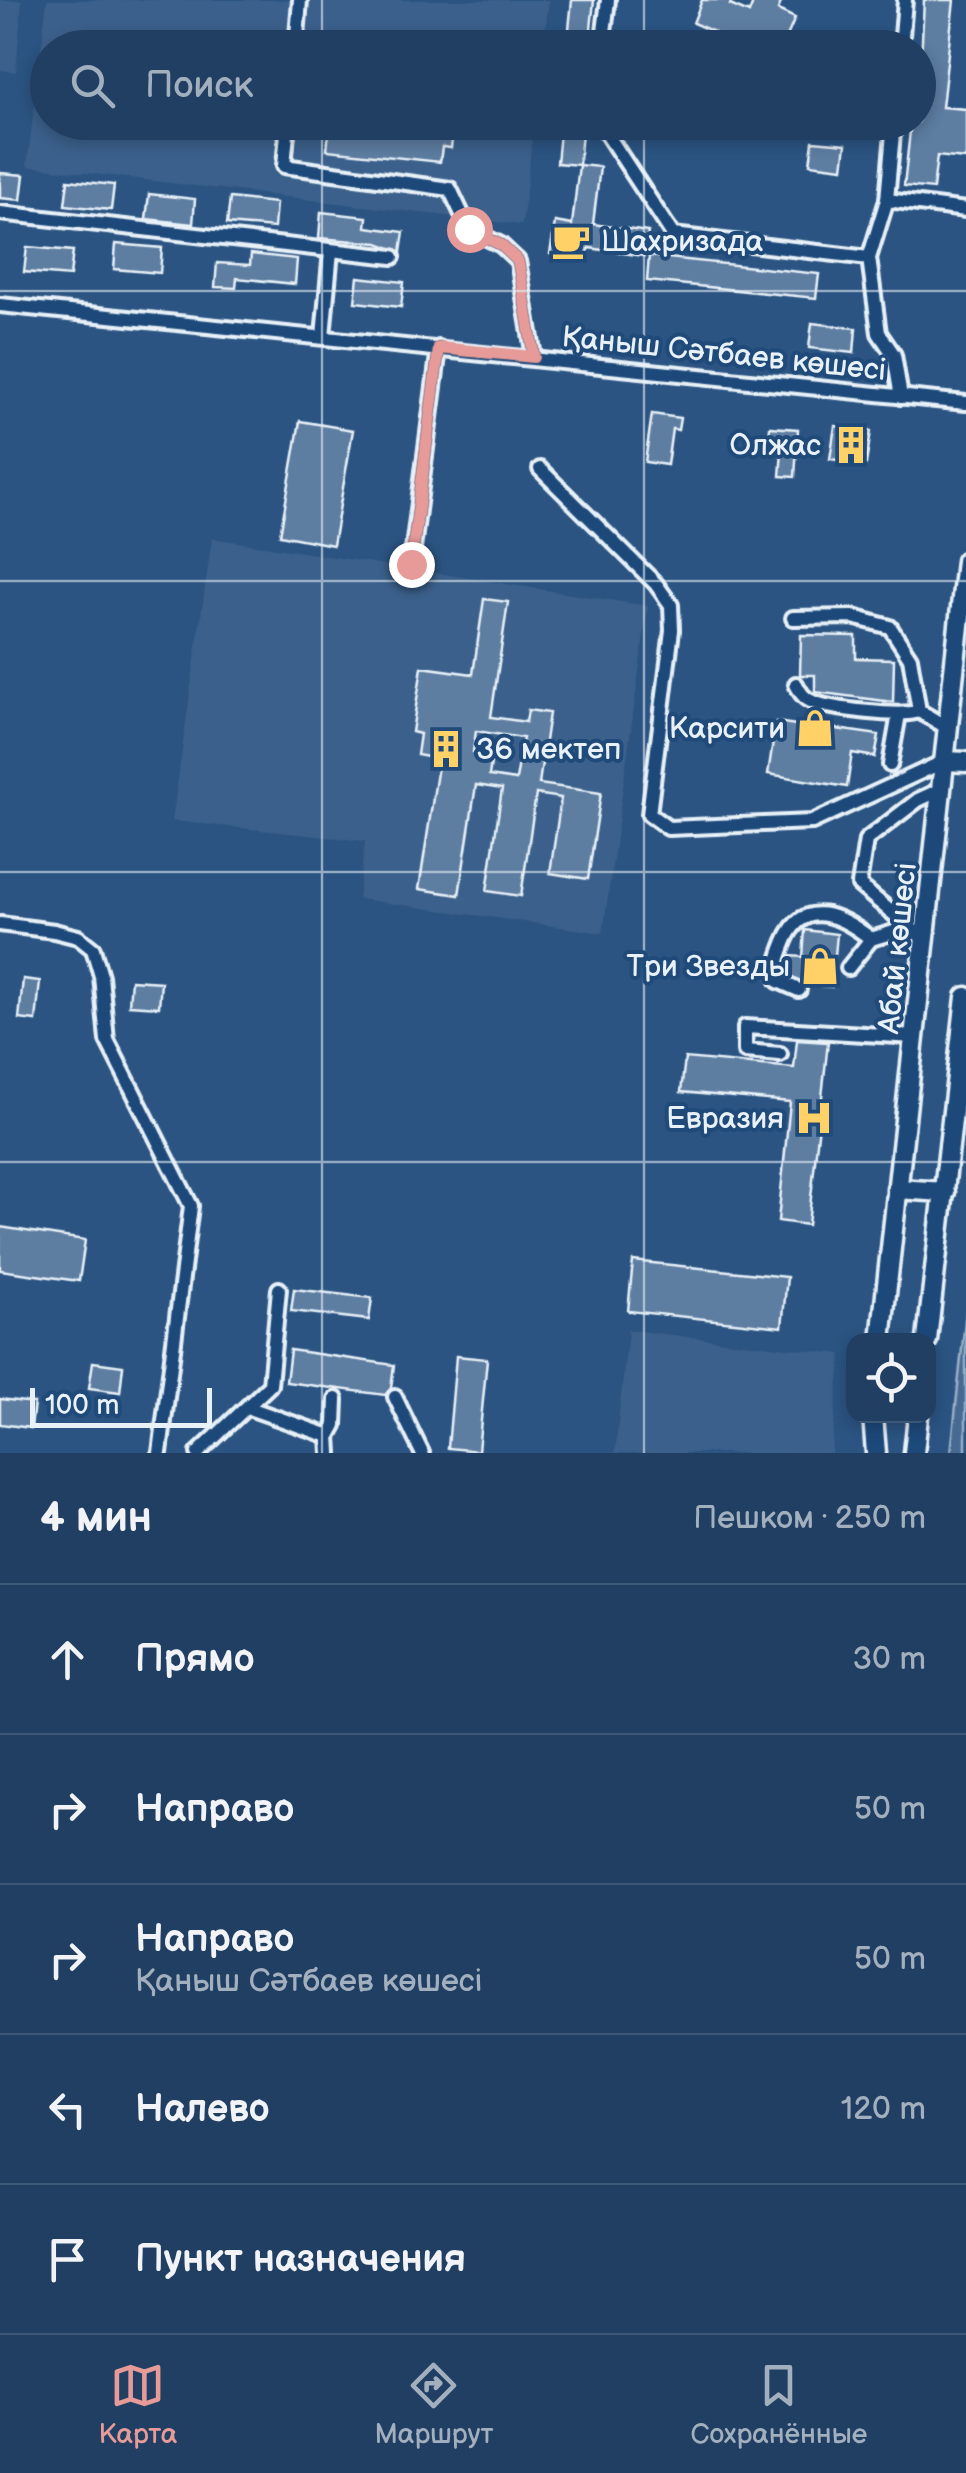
<!DOCTYPE html>
<html lang="ru">
<head>
<meta charset="utf-8">
<style>
  body { margin:0; font-family:"Balsamiq Sans",sans-serif; background:#284668; color:#f1f3f6 }
  .controls { position:absolute; right:30px; bottom:30px; display:grid; overflow:hidden; border-radius:20px; box-shadow:0 5px 15px #0003 }
  .controls button { width:90px; height:90px; display:grid; place-items:center; padding:0; border:0; border-bottom:2px solid #3d5877; background:#203f62; color:#f1f3f6; font:50px sans-serif }
  .scale { position:absolute; left:30px; bottom:25px; width:182px; box-sizing:border-box; padding-left:10px; border:5px solid #e8f1f8; border-top:0; font-size:28px; line-height:35px; white-space:nowrap; color:#e8f1f8; -webkit-text-stroke:8px #1f4a7a; paint-order:stroke }
  .stop { position:absolute; width:30px; height:30px; margin:-22px; border:8px solid #e69b98; border-radius:50%; background:#fff }
  .stop.end { background:#e69b98; border-color:#fff; box-shadow:0 2px 10px #0008 }
  .list { margin:0; padding:0; list-style:none }
  h2 { display:flex; justify-content:space-between; align-items:center; height:130px; margin:0; padding:0 40px; font-size:42px }
  h2 small { font-size:32px; font-weight:400; color:#a2afbe }
  .list li { display:grid; grid-template-columns:65px 1fr auto; gap:30px; align-items:center; box-sizing:border-box; height:150px; padding:0 40px; border-top:2px solid #3d5877 }
  .list b { display:block; font-size:38px; white-space:nowrap }
  .list p { margin:0; font-size:32px; white-space:nowrap; color:#a2afbe }
  .list em { font-size:32px; font-style:normal; color:#a2afbe }
  .icon { flex:none; width:55px; height:55px; fill:none; stroke:currentColor; stroke-width:2; stroke-linecap:round; stroke-linejoin:round }
  .map { position:relative; flex:none; width:966px; height:1453px; overflow:hidden }
  .search { position:absolute; background:#203f62; box-shadow:0 5px 15px #0003; left:30px; right:30px; top:30px; height:110px; display:flex; align-items:center; gap:25px; box-sizing:border-box; padding:0 35px; border-radius:55px; color:#a2afbe; font-size:38px }
  .sheet { height:880px; background:#203f62 }
  nav { display:flex; justify-content:space-around; align-items:center; box-sizing:border-box; height:140px; border-top:2px solid #3d5877; background:#203f62; font-size:28px; color:#a2afbe }
  nav a { display:grid; justify-items:center; gap:5px }
  nav .on { color:#e69b98 }
  .map>svg:first-child { display:block }
</style>
</head>
<body>
<div class="map">
<svg width="966" height="1453" viewBox="0 0 966 1453">
  <rect width="100%" height="100%" fill="#2b5482"/>
  <filter id="ink" filterUnits="userSpaceOnUse"><feTurbulence type="fractalNoise" baseFrequency=".01" numOctaves="2"/><feDisplacementMap in="SourceGraphic" scale="20" xChannelSelector="R" yChannelSelector="G"/><feConvolveMatrix kernelMatrix="1 2 1 2 8 2 1 2 1" color-interpolation-filters="sRGB"/></filter>
  <g filter="url(#ink)">
    <g fill="#3a608b">
      <path d="M0 0H22L16 72 0 70Z"/>
      <path d="M47 0H549L543 47 48 48V122L534 123 522 225 27 166Z"/>
      <path d="M212 538 648 606 603 933 358 899 365 841 172 821Z"/>
      <path d="M628 1330 842 1354 831 1453H615Z"/>
    </g>
    <path fill="#476b93" stroke="#98aec6" stroke-width="2.5" d="M966 1310V1453H951Z"/>
    <g fill="#5d7da1" stroke="#e8f1f8" stroke-width="2.5" fill-rule="evenodd">
      <path d="M572 0H594L589 48H567Z"/>
      <path d="M702 0H732L730 5 749 13 754 0H782L778 10 795 18 782 48H707L714 32 693 23Z"/>
      <path d="M924 0H954L942 107 966 109V159L937 156 933 189 904 186 911 122H918Z"/>
      <path d="M330 122H346V129L407 135 408 122H454L451 148 442 147 440 162 327 150Z"/>
      <path d="M561 122H583L579 165 557 163Z"/>
      <path d="M813 141 846 144 843 168 810 164Z"/>
      <path d="M579 165 600 167 593 224 648 232 644 256 589 248 587 260 550 254 555 222 572 225Z"/>
      <path d="M0 173 24 175 21 200 0 198Z"/>
      <path d="M68 180 114 185 111 210 65 205Z"/>
      <path d="M149 194 195 199 193 224 146 219Z"/>
      <path d="M230 198 276 203 274 228 227 224Z"/>
      <path d="M321 212 367 217 366 227 404 232 401 252 378 243 319 238Z"/>
      <path d="M116 244 162 248 160 273 114 269Z"/>
      <path d="M27 247 73 251 70 276 24 272Z"/>
      <path d="M251 254 297 259 295 284 237 278 236 288 215 287 217 263 250 265Z"/>
      <path d="M649 256 819 274 816 298 647 281Z"/>
      <path d="M358 277 404 282 401 307 355 302Z"/>
      <path d="M812 323 856 328 854 353 809 348Z"/>
      <path d="M652 414 680 418 678 430 672 429 667 465 645 462Z"/>
      <path d="M300 421 353 430 333 545 280 535Z"/>
      <path d="M835 426 871 431 866 464 830 459Z"/>
      <path d="M770 427 798 429 795 477 780 476 783 439 769 438Z"/>
      <path d="M484 599 508 602 491 717 526 722 528 710 549 713 539 784 601 793 588 879 550 873 561 798 536 794 521 896 487 891 502 789 476 785 459 895 419 889 439 759 417 755 420 734 412 732 422 667 473 674ZM476 731 523 738 516 780 489 776 492 755 473 752Z"/>
      <path d="M801 635 856 636V658L894 659 893 702 815 692V675H800Z"/>
      <path d="M776 722 810 727 808 739 827 742 829 728 879 735 875 757 852 753 847 787 768 774Z"/>
      <path d="M805 930 837 934 832 987 808 985 787 974 790 956 803 957Z"/>
      <path d="M23 979 40 981 36 1021 19 1019Z"/>
      <path d="M131 980 161 982 159 1007 129 1005Z"/>
      <path d="M797 1040 828 1042 808 1225 778 1221 790 1102 681 1092 685 1058 794 1068Z"/>
      <path d="M0 1227 85 1240 79 1281 0 1270Z"/>
      <path d="M633 1261 787 1277 782 1327 628 1311Z"/>
      <path d="M294 1289 372 1298 369 1320 291 1311Z"/>
      <path d="M290 1350 394 1365 391 1388 385 1395 286 1382Z"/>
      <path d="M456 1356 487 1359 478 1451 448 1448Z"/>
      <path d="M93 1362 123 1366 120 1392 89 1388Z"/>
      <path d="M0 1399 34 1403 31 1428 0 1424Z"/>
    </g>
    <g fill="none" stroke-linecap="round" stroke-linejoin="round">
      <g stroke="#e8f1f8" stroke-width="20">
        <g id="minor">
          <path d="M296 48 300 0"/>
          <path d="M602 48 608 0"/>
          <path d="M901 48 905 0"/>
          <path d="M288 122 284 166 450 189 469 229 501 245 518 261 534 357"/>
          <path d="M599 122 673 235 869 258"/>
          <path d="M894 122 887 200 966 210"/>
          <path d="M887 200 869 258 879 333 894 355 901 397"/>
          <path d="M0 213 393 257"/>
          <path d="M0 305 966 403"/>
          <path d="M323 336 331 251"/>
          <path d="M540 469 656 584 671 605 672 630 649 814 668 828 812 822 945 761"/>
          <path d="M411 564 439 348"/>
          <path d="M793 618 853 617 890 627 910 658 919 711 948 728"/>
          <path d="M796 684C800 692 804 699 813 702 831 709 902 718 919 711"/>
          <path d="M890 765 899 714"/>
          <path d="M0 924 54 931 78 937 93 949 101 976 107 1040 191 1206 160 1453"/>
          <path d="M926 941 859 885 866 840 918 800 942 789"/>
          <path d="M848 968 871 939 907 928"/>
          <path d="M799 990 778 981C775 965 779 956 785 941 803 897 841 915 871 939"/>
          <path d="M780 1054 745 1051V1027L915 1037"/>
          <path d="M395 1397 422 1453"/>
          <path d="M249 1408 329 1436 330 1453"/>
          <path d="M329 1436 335 1425 336 1399"/>
          <path d="M198 1453 270 1385 279 1289"/>
        </g>
      </g>
      <g stroke="#e8f1f8" stroke-width="25">
        <g id="major">
          <path d="M945 761 966 762"/>
          <path d="M897 1189 945 1192"/>
          <path d="M881 1340 966 561"/>
          <path d="M927 1340 966 997"/>
          <path d="M873 1416 876 1453"/>
          <path d="M914 1453 918 1416"/>
        </g>
      </g>
      <use href="#minor" stroke="#1f4a7a" stroke-width="12"/>
      <use href="#major" stroke="#1f4a7a" stroke-width="18"/>
    </g>
  </g>
  <g fill="none" stroke-linecap="round" stroke-linejoin="round" filter="url(#ink)">
    <path stroke="#e69b98" stroke-width="12" d="M411 564 439 348 534 357 518 261 501 245 469 229"/>
  </g>
  <path fill="none" stroke="#e8f1f8" stroke-width="2.5" stroke-opacity="0.55" d="M322 0V48M644 0V48M322 122V1453M644 122V1453M0 291H966M0 581H966M0 872H966M0 1162H966"/>
  <defs>
    <g id="cafe-bare" transform="scale(3)"><path d="M-5.5-4.5H6V0H3Q3 3.5 0 3.5H-2.5Q-5.5 3.5-5.5 0ZM3-3.2v2h1.7v-2ZM-6 4.5H4V6H-6Z" fill="#ffd166" stroke="#1f4a7a" stroke-width="2.5" paint-order="stroke"/></g>
    <g id="building-bare" transform="scale(3)"><path d="M-4-6H4V6H1V3H-1V6H-4ZM-2.5-4.3h1.7v1.8h-1.7ZM.8-4.3h1.7v1.8H.8ZM-2.5-1h1.7V.8h-1.7ZM.8-1h1.7V.8H.8Z" fill="#ffd166" stroke="#1f4a7a" stroke-width="2.5" paint-order="stroke"/></g>
    <g id="shop-bare" transform="scale(3)"><path d="M-5-2.5h2.3a2.7 3.5 0 0 1 5.4 0H5L5.5 6h-11ZM-1.5-2.5h3a1.5 2.3 0 0 0-3 0Z" fill="#ffd166" stroke="#1f4a7a" stroke-width="2.5" paint-order="stroke"/></g>
    <g id="hospital-bare" transform="scale(3)"><path d="M-5-5h3v3.5h4V-5h3V5h-3V1.5h-4V5h-3Z" fill="#ffd166" stroke="#1f4a7a" stroke-width="2.5" paint-order="stroke"/></g>
  </defs>
  <g fill-rule="evenodd">
    <use href="#cafe-bare" x="571" y="241"/>
    <use href="#building-bare" x="851" y="445"/>
    <use href="#shop-bare" x="815" y="728"/>
    <use href="#building-bare" x="446" y="749"/>
    <use href="#shop-bare" x="820" y="966"/>
    <use href="#hospital-bare" x="814" y="1118"/>
  </g>
  <g text-anchor="middle" stroke-width="8" stroke-linejoin="round" paint-order="stroke">
    <g font-size="30" fill="#e8f1f8" stroke="#1f4a7a" text-anchor="end">
      <text x="601" y="251" text-anchor="start">Шахризада</text>
      <text x="821" y="455">Олжас</text>
      <text x="785" y="738">Карсити</text>
      <text x="476" y="759" text-anchor="start">36 мектеп</text>
      <text x="790" y="976">Три Звезды</text>
      <text x="784" y="1128">Евразия</text>
    </g>
    <g font-size="30" fill="#e8f1f8" stroke="#1f4a7a">
      <text transform="translate(724 353) rotate(6)" y="10">Қаныш Сәтбаев көшесі</text>
      <text transform="translate(897 948) rotate(-84)" y="10">Абай көшесі</text>
    </g>
  </g>
</svg>
<div class="controls">
<button><svg class="icon" aria-label="locate" viewBox="0 0 24 24"><circle cx="12" cy="12" r="6"/><path d="M12 2v4M12 18v4M2 12h4M18 12h4"/></svg></button>
</div>
<div class="scale">100 m</div>
<div class="stop" style="left:469px;top:229px"></div>
<div class="stop end" style="left:411px;top:564px"></div>
<div class="search"><svg class="icon" aria-label="search" viewBox="0 0 24 24"><circle cx="10" cy="10" r="6"/><path d="M15 15l6 6"/></svg>Поиск</div>
</div>
<section class="sheet">
<h2>4 мин<small>Пешком · 250 m</small></h2>
<ul class="list">
<li><svg class="icon" aria-label="ahead" viewBox="0 0 24 24"><path d="M12 20V5M6 11l6-6 6 6"/></svg><div><b>Прямо</b></div><em>30 m</em></li>
<li><svg class="icon" aria-label="right" viewBox="0 0 24 24"><path d="M7 20v-9h11M14 6l5 5-5 5"/></svg><div><b>Направо</b></div><em>50 m</em></li>
<li><svg class="icon" aria-label="right" viewBox="0 0 24 24"><path d="M7 20v-9h11M14 6l5 5-5 5"/></svg><div><b>Направо</b><p>Қаныш Сәтбаев көшесі</p></div><em>50 m</em></li>
<li><svg class="icon" aria-label="left" viewBox="0 0 24 24"><path d="M17 20v-9H6M10 6l-5 5 5 5"/></svg><div><b>Налево</b></div><em>120 m</em></li>
<li><svg class="icon" aria-label="arrive" viewBox="0 0 24 24"><path d="M6 21V4h12l-3 4 3 4H6"/></svg><div><b>Пункт назначения</b></div></li>
</ul>
</section>
<nav>
<a class="on"><svg class="icon" aria-label="map" viewBox="0 0 24 24"><path d="M3 6l6-2 6 2 6-2v14l-6 2-6-2-6 2zM9 4v14M15 6v14"/></svg>Карта</a>
<a><svg class="icon" aria-label="directions" viewBox="0 0 24 24"><path d="M12 3l9 9-9 9-9-9zM9 14v-3h6M13 9l2 2-2 2"/></svg>Маршрут</a>
<a><svg class="icon" aria-label="saved" viewBox="0 0 24 24"><path d="M7 4h10v16l-5-4-5 4z"/></svg>Сохранённые</a>
</nav>
</body>
</html>
